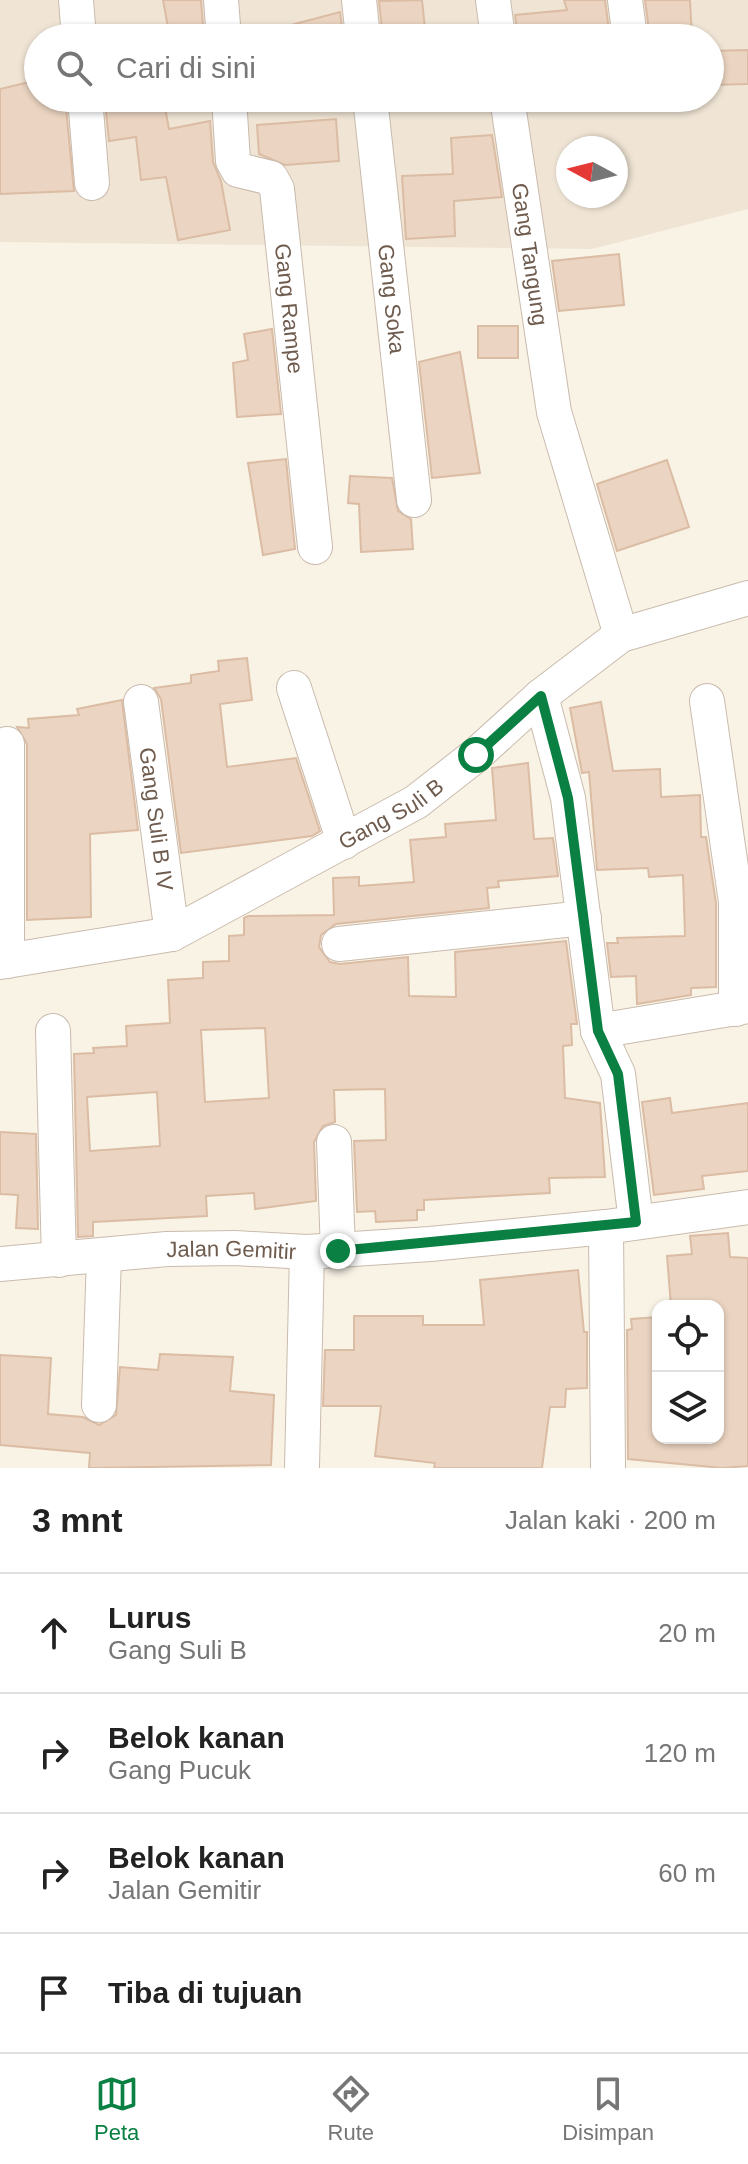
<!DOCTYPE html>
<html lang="id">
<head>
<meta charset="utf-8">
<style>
  body { margin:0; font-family:Helvetica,sans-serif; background:#f6f6f6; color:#222 }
  .controls { position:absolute; right:24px; bottom:24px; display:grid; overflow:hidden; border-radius:16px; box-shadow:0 2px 6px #0004 }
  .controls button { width:72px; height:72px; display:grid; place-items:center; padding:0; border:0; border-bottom:2px solid #e0e0e0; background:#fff; color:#222; font:40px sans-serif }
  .compass { position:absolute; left:556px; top:136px; width:72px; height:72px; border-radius:50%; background:#fff; box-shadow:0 2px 6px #0004; rotate:277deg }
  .stop { position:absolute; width:24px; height:24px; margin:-18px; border:6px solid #0b8043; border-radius:50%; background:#fff }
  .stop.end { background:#0b8043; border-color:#fff; box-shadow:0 2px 8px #0008 }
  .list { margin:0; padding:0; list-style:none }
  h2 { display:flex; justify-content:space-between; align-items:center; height:104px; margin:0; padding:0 32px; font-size:34px }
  h2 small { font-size:26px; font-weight:400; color:#767676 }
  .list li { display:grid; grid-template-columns:52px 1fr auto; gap:24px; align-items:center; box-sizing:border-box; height:120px; padding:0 32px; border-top:2px solid #e0e0e0 }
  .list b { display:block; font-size:30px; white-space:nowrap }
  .list p { margin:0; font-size:26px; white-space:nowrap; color:#767676 }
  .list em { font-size:26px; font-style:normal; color:#767676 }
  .icon { flex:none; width:44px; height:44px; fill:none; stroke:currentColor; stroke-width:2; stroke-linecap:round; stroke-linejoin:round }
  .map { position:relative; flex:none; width:748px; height:1468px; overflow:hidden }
  .search { position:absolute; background:#fff; box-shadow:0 2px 6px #0004; left:24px; right:24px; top:24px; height:88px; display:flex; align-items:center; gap:20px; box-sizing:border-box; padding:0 28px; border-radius:44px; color:#767676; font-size:30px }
  .sheet { height:584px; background:#fff }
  nav { display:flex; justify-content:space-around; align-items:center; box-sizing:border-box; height:112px; border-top:2px solid #e0e0e0; background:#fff; font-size:22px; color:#767676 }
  nav a { display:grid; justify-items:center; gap:4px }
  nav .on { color:#0b8043 }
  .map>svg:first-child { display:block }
</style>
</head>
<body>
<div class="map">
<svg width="748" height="1468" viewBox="0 0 748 1468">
  <rect width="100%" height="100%" fill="#f9f3e6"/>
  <path fill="#f0e5d5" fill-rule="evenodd" d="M0 0H748V209L592 249 0 242ZM38 38H710V98H38ZM568 148H616V196H568Z"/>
  <g fill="#ebd4c1" stroke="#dbbca4" stroke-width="2" fill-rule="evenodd">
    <path d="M163 0H201L204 38H170Z"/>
    <path d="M422 0 426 38H383L379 1Z"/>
    <path d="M564 0H605L610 38H518L515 15 567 10Z"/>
    <path d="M645 0H690L692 38H650Z"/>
    <path d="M340 12 343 38H273L272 30Z"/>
    <path d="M748 50V84L711 85 710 51Z"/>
    <path d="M38 80V98H65L74 191 0 194V89Z"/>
    <path d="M164 102 169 129 210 121 213 162 221 181 230 230 178 240 166 177 141 180 136 137 109 141 106 111Z"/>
    <path d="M336 119 339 161 285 165 259 154 257 125Z"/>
    <path d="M492 135 502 197 454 201 455 236 406 239 402 176 453 174 451 138Z"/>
    <path d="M619 254 624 305 559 311 552 261Z"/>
    <rect x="478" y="326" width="40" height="32"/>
    <path d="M272 329 281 414 237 417 233 363 248 360 244 334Z"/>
    <path d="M460 352 480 473 432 478 419 362Z"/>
    <path d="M286 459 295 549 263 555 248 463Z"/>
    <path d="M667 460 689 527 617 551 597 484Z"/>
    <path d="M350 476 392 478 398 511 411 519 413 549 361 552 359 504 348 503Z"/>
    <path d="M247 658 252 700 220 704 227 767 296 758 320 831 312 836 181 853 161 699 154 688 191 683V675L219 671 218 661Z"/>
    <path d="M122 700 138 830 90 834 91 917 27 920V744L17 727 29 728 28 719 79 715 77 709Z"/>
    <path d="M601 702 613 771 660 769 661 797 700 795 701 837H706L716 903V987L691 988V995L637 1004 636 976 611 977 607 943H618L617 938 685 936 683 875 649 877 648 868 597 870 589 772 582 773 570 708Z"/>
    <path d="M528 763 534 839 553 838 558 876 498 881 499 887 487 888 489 908 336 924 321 935 319 947 330 962 340 964 408 957 409 996 456 997 455 952 566 941 577 1024H571L572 1045 563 1046 565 1098 600 1103 605 1177 549 1178 550 1193 424 1200V1210H417V1220L376 1222 375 1211 357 1212 354 1141 386 1140 385 1089 334 1090 335 1122 323 1126 314 1142 316 1201 255 1209 254 1193 206 1196 207 1216 93 1222V1236L78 1237 74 1054 94 1053 93 1048 127 1046 126 1026 170 1023 168 980 203 978V962L229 961V936L244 935V918L248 916 334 915 333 878 359 877V886L414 882 410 840 446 837 445 824 496 820 492 768ZM265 1028 269 1098 205 1102 201 1030ZM157 1092 160 1146 90 1151 87 1097Z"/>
    <path d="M670 1098 672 1113 748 1103V1171L702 1176 704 1189 654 1195 642 1102Z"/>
    <path d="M0 1132 36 1134 38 1229 16 1228 18 1195 0 1194Z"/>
    <path d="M728 1233 730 1257 748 1258V1466L722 1468 628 1459 627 1330 632 1329 631 1319 658 1317V1438L707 1441V1438H718V1306H671L667 1256 692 1254 690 1236Z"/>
    <path d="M578 1270 584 1332H587V1388L566 1389 565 1407H550L542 1468H434L435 1463 375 1456 381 1406H323L325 1350H354V1316H423V1325H484L480 1280Z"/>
    <path d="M160 1354 233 1357 230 1391 274 1395 271 1465 89 1468 90 1453 0 1445V1355L51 1358 48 1414 83 1417 99 1425 116 1415 120 1367 158 1370Z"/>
  </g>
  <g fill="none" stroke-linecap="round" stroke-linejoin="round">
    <g stroke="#c9bbad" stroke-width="36">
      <g id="minor">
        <path d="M76 0 79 38"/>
        <path d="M221 0 224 38"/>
        <path d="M359 0 363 38"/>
        <path d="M493 0 498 38"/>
        <path d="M625 0 630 38"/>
        <path d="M85 98 92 183"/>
        <path id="s1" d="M229 98 233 161 238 170 271 178 277 189 315 547"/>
        <path id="s2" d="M370 98 414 500"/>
        <path id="s3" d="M507 98 554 412 621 635"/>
        <path d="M294 688 344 842"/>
        <path d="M541 696 568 798 598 1031 618 1074 636 1222"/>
        <path d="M707 701 736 902V1009"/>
        <path id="s4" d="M141 702 172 934"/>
        <path d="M339 944 584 918"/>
        <path d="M7 961V744"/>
        <path id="s5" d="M0 962 172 934 416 802 476 755 541 696 621 635 748 598"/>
        <path d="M53 1031 59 1260"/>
        <path d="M598 1031 748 1006"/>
        <path d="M334 1142 338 1251"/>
        <path d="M606 1227 608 1468"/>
        <path id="s6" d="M0 1264 167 1249 235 1248 307 1252 430 1244 606 1227 748 1207"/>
        <path d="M99 1405 104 1257"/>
        <path d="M302 1468 307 1252"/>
      </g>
    </g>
    <use href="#minor" stroke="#fff" stroke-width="34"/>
  </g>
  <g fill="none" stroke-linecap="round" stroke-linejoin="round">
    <path stroke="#0b8043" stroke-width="10" d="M338 1251 636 1222 618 1074 598 1031 568 798 541 696 476 755"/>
  </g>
  <g text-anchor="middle" stroke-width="6" stroke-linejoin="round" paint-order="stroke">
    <g font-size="22" fill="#6f5c4e" stroke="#fcf7eb">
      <text dy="8" stroke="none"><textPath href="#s3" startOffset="158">Gang Tangung</textPath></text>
      <text dy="8" stroke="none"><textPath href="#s2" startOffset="202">Gang Soka</textPath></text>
      <text dy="8" stroke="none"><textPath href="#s1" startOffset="240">Gang Rampe</textPath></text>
      <text dy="8" stroke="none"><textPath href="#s5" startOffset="424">Gang Suli B</textPath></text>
      <text dy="8" stroke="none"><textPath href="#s4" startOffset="118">Gang Suli B IV</textPath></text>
      <text dy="8" stroke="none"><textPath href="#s6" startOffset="232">Jalan Gemitir</textPath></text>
    </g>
  </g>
</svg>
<div class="controls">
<button><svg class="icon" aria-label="locate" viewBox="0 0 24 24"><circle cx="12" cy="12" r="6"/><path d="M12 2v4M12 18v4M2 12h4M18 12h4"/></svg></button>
<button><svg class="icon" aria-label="layers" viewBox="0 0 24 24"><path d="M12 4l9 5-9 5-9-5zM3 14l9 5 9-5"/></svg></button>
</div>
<svg class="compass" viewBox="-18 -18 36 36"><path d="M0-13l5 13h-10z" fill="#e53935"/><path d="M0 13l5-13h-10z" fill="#767676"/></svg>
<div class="stop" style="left:476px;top:755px"></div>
<div class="stop end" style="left:338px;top:1251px"></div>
<div class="search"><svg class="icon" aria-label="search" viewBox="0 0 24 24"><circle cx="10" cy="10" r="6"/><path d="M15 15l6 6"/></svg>Cari di sini</div>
</div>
<section class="sheet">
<h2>3 mnt<small>Jalan kaki · 200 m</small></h2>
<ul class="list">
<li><svg class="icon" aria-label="ahead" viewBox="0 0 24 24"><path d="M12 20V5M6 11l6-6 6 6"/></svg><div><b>Lurus</b><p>Gang Suli B</p></div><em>20 m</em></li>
<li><svg class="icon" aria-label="right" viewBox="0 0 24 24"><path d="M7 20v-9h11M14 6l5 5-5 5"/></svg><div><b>Belok kanan</b><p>Gang Pucuk</p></div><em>120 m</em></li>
<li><svg class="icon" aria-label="right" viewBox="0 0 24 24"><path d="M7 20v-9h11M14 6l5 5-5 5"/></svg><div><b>Belok kanan</b><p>Jalan Gemitir</p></div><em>60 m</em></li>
<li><svg class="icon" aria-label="arrive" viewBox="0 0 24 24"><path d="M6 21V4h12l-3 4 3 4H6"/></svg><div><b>Tiba di tujuan</b></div></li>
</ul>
</section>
<nav>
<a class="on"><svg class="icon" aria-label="map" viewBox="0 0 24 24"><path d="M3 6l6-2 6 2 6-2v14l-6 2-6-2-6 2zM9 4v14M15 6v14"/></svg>Peta</a>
<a><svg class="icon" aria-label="directions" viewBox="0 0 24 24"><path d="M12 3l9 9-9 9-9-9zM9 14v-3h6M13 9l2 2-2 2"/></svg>Rute</a>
<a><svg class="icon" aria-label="saved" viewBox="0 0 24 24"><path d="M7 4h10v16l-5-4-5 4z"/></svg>Disimpan</a>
</nav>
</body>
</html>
